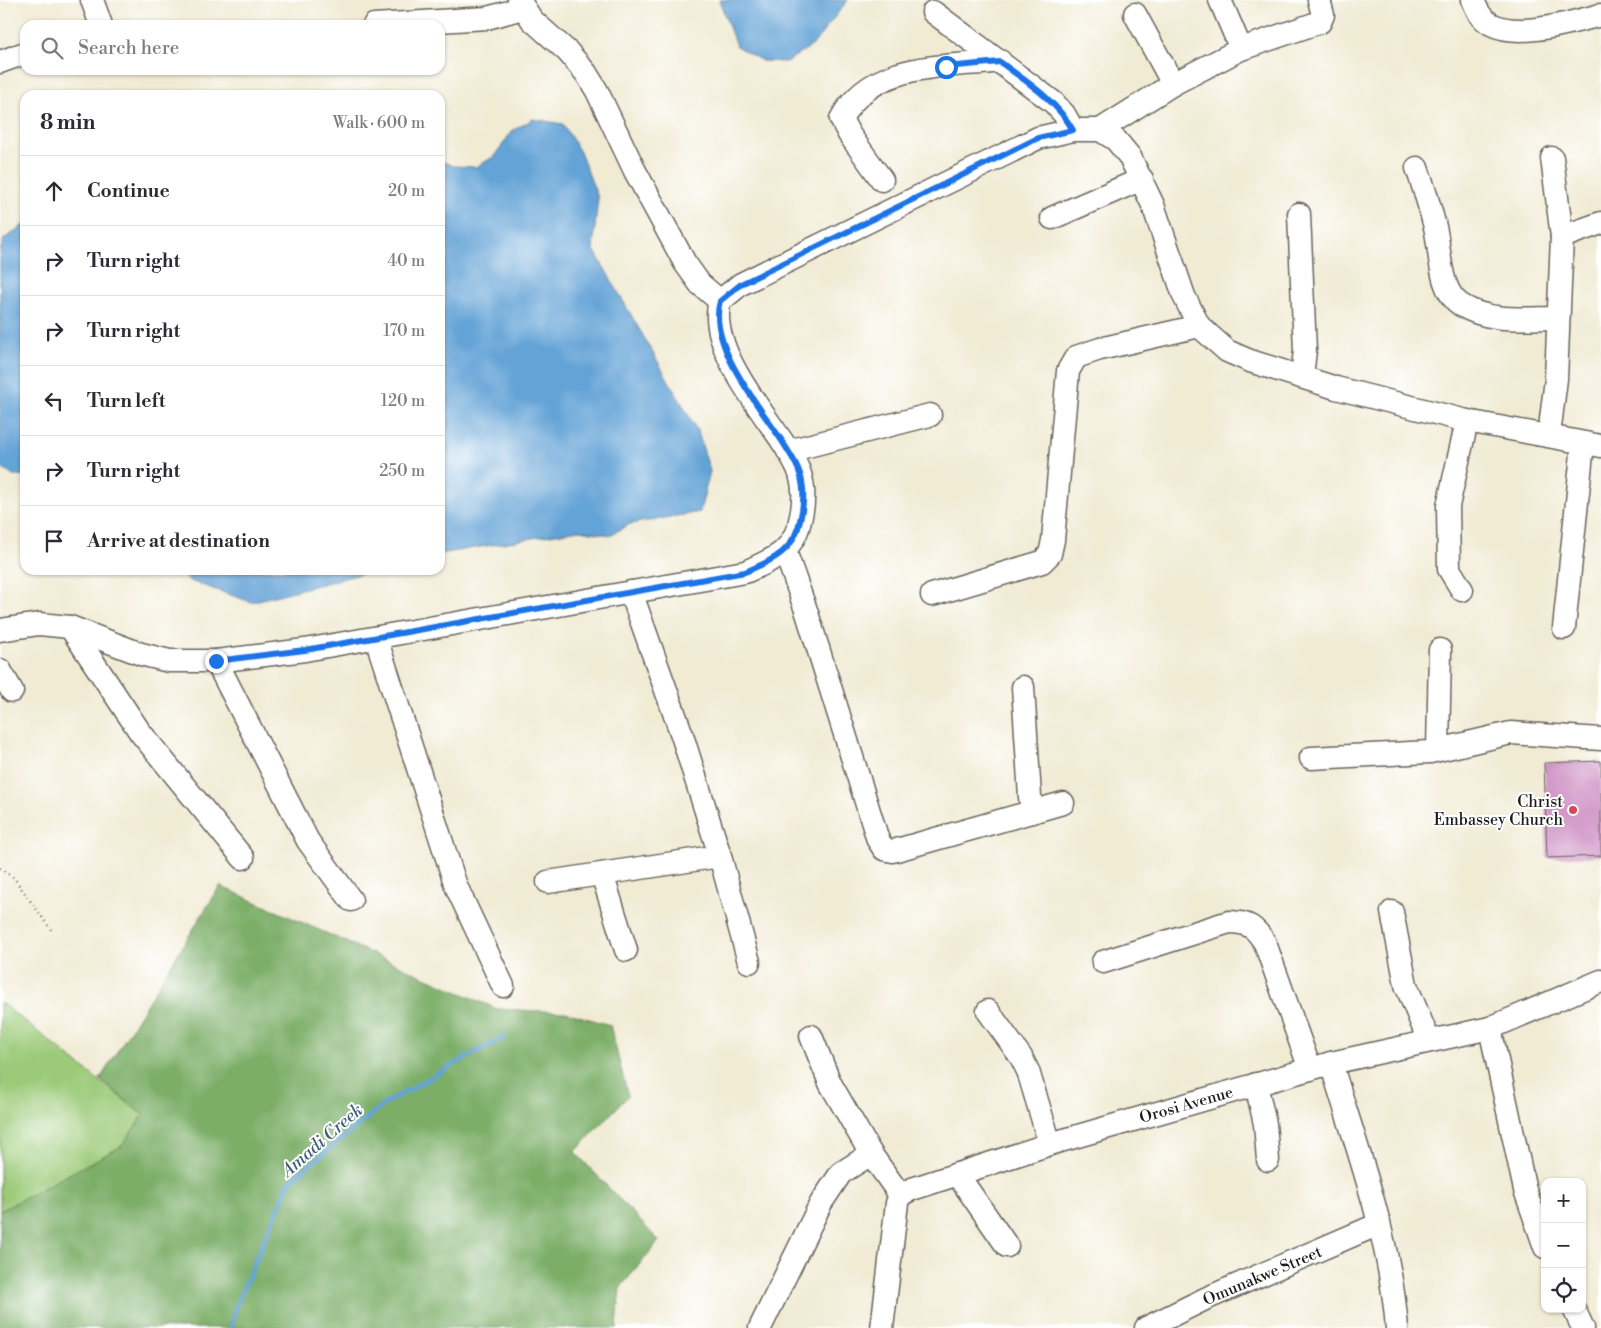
<!DOCTYPE html>
<html lang="en">
<head>
<meta charset="utf-8">
<style>
  body { margin:0; font-family:"Libre Bodoni",serif; background:#f2f2f3; color:#2b2b33 }
  .controls { position:absolute; right:15px; bottom:15px; display:grid; overflow:hidden; border-radius:10px; box-shadow:0 1px 4px #0004 }
  .controls button { width:45px; height:45px; display:grid; place-items:center; padding:0; border:0; border-bottom:1px solid #e1e1e2; background:#fff; color:#2b2b33; font:25px sans-serif }
  .stop { position:absolute; width:15px; height:15px; margin:-11px; border:4px solid #1a73e8; border-radius:50%; background:#fff }
  .stop.end { background:#1a73e8; border-color:#fff; box-shadow:0 1px 5px #0008 }
  .list { margin:0; padding:0; list-style:none }
  h2 { display:flex; justify-content:space-between; align-items:center; height:65px; margin:0; padding:0 20px; font-size:21px }
  h2 small { font-size:16px; font-weight:400; color:#7c7c81 }
  .list li { display:grid; grid-template-columns:32px 1fr auto; gap:15px; align-items:center; box-sizing:border-box; height:70px; padding:0 20px; border-top:1px solid #e1e1e2 }
  .list b { display:block; font-size:19px; white-space:nowrap }
  .list em { font-size:16px; font-style:normal; color:#7c7c81 }
  .icon { flex:none; width:28px; height:28px; fill:none; stroke:currentColor; stroke-width:2; stroke-linecap:round; stroke-linejoin:round }
  .map { position:relative; flex:none; width:1601px; height:1328px; overflow:hidden }
  .search { position:absolute; background:#fff; box-shadow:0 1px 4px #0004; left:20px; top:20px; width:425px; height:55px; display:flex; align-items:center; gap:12px; box-sizing:border-box; padding:0 18px; border-radius:15px; color:#7c7c81; font-size:19px }
  .panel { position:absolute; background:#fff; box-shadow:0 1px 4px #0004; left:20px; top:90px; width:425px; height:485px; border-radius:15px }
  .map>svg:first-child { display:block }
</style>
</head>
<body>
<div class="map">
<svg width="1601" height="1328" viewBox="0 0 1601 1328">
  <rect width="100%" height="100%" fill="#fff"/>
  <filter id="ink" filterUnits="userSpaceOnUse"><feTurbulence type="fractalNoise" baseFrequency=".02" numOctaves="2"/><feDisplacementMap in="SourceGraphic" scale="10" xChannelSelector="R" yChannelSelector="G"/><feConvolveMatrix kernelMatrix="1 2 1 2 8 2 1 2 1" color-interpolation-filters="sRGB"/></filter>
  <filter id="wash" filterUnits="userSpaceOnUse"><feTurbulence type="fractalNoise" baseFrequency=".0096" numOctaves="4" result="noise"/><feDisplacementMap in="SourceGraphic" scale="20" xChannelSelector="R" yChannelSelector="G"/><feGaussianBlur stdDeviation="1.12" result="paint"/><feColorMatrix in="noise" values="0 0 0 0 0 0 0 0 0 0 0 0 0 0 0 0 0 1.4 0 .05"/><feComposite in="paint" operator="in"/></filter>
  <g filter="url(#wash)">
    <rect width="100%" height="100%" fill="#f1ebd4"/>
    <path fill="#9bca78" stroke="#5c734a" d="M0 1002 143 1115 122 1146 0 1211Z"/>
    <path fill="#7cae68" stroke="#4c6542" d="M220 886 497 1009 566 1012 610 1025 628 1096 575 1152 659 1241 620 1288 617 1328H0V1211L122 1146 143 1115 100 1079Z"/>
    <g fill="#63a3d6" stroke="#406079">
      <path d="M719 0H848L812 46 786 62 762 61 736 46Z"/>
      <path d="M533 119 563 124 580 152 598 198 593 248 698 432 710 471 700 512 630 524 610 535 579 530 440 554V160L453 166 476 167 495 156 512 131Z"/>
      <path d="M25 224V476H13L0 467V251L4 239Z"/>
      <path d="M175 570H376L251 602 190 581Z"/>
    </g>
    <g fill="none" stroke-linecap="round" stroke-linejoin="round">
      <path stroke="#63a3d6" stroke-width="4.5" d="M231 1328 236 1305 290 1181 387 1102 505 1036"/>
    </g>
    <g id="blocks">
      <path fill="#cf91c5" d="M1601 761V856L1547 858 1544 763Z"/>
    </g>
  </g>
  <g filter="url(#ink)">
    <use href="#blocks" fill-opacity="0" stroke="#67645c" stroke-width="1"/>
    <g fill="none" stroke-linecap="round" stroke-linejoin="round">
      <g stroke="#67645c" stroke-width="25">
        <g id="minor">
          <path d="M92 0 101 25"/>
          <path d="M519 0 532 20 568 52 586 73 597 91 635 171 685 263 700 284 720 301"/>
          <path d="M1220 0 1241 49"/>
          <path d="M1473 0C1477 10 1481 19 1491 24 1519 39 1572 22 1601 15"/>
          <path d="M933 12 1053 102 1064 114 1073 130"/>
          <path d="M1135 14 1173 84"/>
          <path d="M374 25 487 18 523 8"/>
          <path d="M0 62 25 53"/>
          <path d="M1100 130 1173 84 1241 49 1320 22 1323 15 1319 0"/>
          <path d="M1417 168C1424 188 1430 207 1435 227 1441 250 1438 290 1461 305 1489 323 1526 318 1558 318"/>
          <path d="M882 180 849 134 841 119C872 61 943 68 1000 61"/>
          <path d="M1299 214 1305 350 1302 377"/>
          <path d="M1052 218 1142 179"/>
          <path d="M1562 237 1601 223"/>
          <path d="M1549 435 1556 379 1562 237 1552 158"/>
          <path d="M788 451 930 415"/>
          <path d="M785 551 807 613 878 840 884 849 893 851 1063 803"/>
          <path d="M1462 590 1449 569 1448 506 1467 421"/>
          <path d="M631 592 682 735 720 856 749 962"/>
          <path d="M932 595 1042 562 1050 554 1053 540 1068 371 1076 357 1100 349 1199 326"/>
          <path d="M70 627 140 732 243 858"/>
          <path d="M1564 628 1583 444"/>
          <path d="M0 630 39 624 70 627 141 654 169 661H216L305 650 745 572C775 559 795 551 801 516 804 502 805 489 800 474 797 463 788 451 782 441 759 407 707 344 720 301L741 284 1038 138 1073 130H1100L1116 140 1130 157 1153 205 1184 296 1199 326 1227 351 1250 361 1336 388 1467 421 1601 446"/>
          <path d="M376 638 456 886 503 986"/>
          <path d="M216 661 308 841 351 900"/>
          <path d="M0 670 12 691"/>
          <path d="M1023 687 1030 797 1033 812"/>
          <path d="M1438 750 1440 650"/>
          <path d="M1311 758 1430 752 1511 733 1601 739"/>
          <path d="M602 874 626 950"/>
          <path d="M548 882 720 856"/>
          <path d="M1392 912 1406 985 1429 1041"/>
          <path d="M1103 962 1229 922C1248 922 1255 927 1265 943L1310 1069"/>
          <path d="M988 1011 1021 1057 1028 1071 1050 1144"/>
          <path d="M1490 1028 1525 1190 1545 1247"/>
          <path d="M811 1036 830 1083 871 1154 900 1195"/>
          <path d="M1331 1063C1357 1149 1390 1237 1397 1328"/>
          <path d="M1256 1084 1265 1124 1268 1160"/>
          <path d="M957 1174 1007 1246"/>
          <path d="M1574 1309 1583 1328"/>
          <path d="M760 1328 821 1203 841 1173 871 1154"/>
          <path d="M882 1328 897 1203 900 1195 912 1189 1050 1144 1331 1063 1490 1028 1601 981"/>
          <path d="M1146 1328 1205 1299 1379 1224"/>
        </g>
      </g>
      <path stroke="#67645c" stroke-width="2.5" stroke-dasharray="1 4" stroke-linecap="butt" d="M0 868 14 878 52 931"/>
      <use href="#minor" stroke="#fff" stroke-width="22"/>
    </g>
  </g>
  <g fill="none" stroke-linecap="round" stroke-linejoin="round" filter="url(#ink)">
    <path stroke="#1a73e8" stroke-width="6" d="M216 661 305 650 745 572C775 559 795 551 801 516 804 502 805 489 800 474 797 463 788 451 782 441 759 406 707 344 720 301L741 284 1038 138 1073 130C1056 100 1027 82 1000 62L946 67"/>
  </g>
  <circle fill="#d1495b" stroke="#fff" stroke-width="2" cx="1573" cy="810" r="5"/>
  <g text-anchor="middle" stroke-width="4" stroke-linejoin="round" paint-order="stroke">
    <g font-size="16" fill="#1c1c1c" stroke="#fff" text-anchor="end">
      <text x="1563" y="807">Christ<tspan x="1563" dy="18">Embassey Church</tspan></text>
    </g>
    <g font-size="16" fill="#1c1c1c" stroke="#fff">
      <text transform="translate(1186 1104) rotate(-16)" y="6">Orosi Avenue</text>
      <text transform="translate(1262 1275) rotate(-23)" y="6">Omunakwe Street</text>
    </g>
    <g font-size="18" font-style="italic" fill="#406079" stroke="#fff">
      <text transform="translate(322 1140) rotate(-41)" y="6">Amadi Creek</text>
    </g>
  </g>
</svg>
<div class="controls">
<button>+</button>
<button>−</button>
<button><svg class="icon" aria-label="locate" viewBox="0 0 24 24"><circle cx="12" cy="12" r="6"/><path d="M12 2v4M12 18v4M2 12h4M18 12h4"/></svg></button>
</div>
<div class="stop" style="left:946px;top:67px"></div>
<div class="stop end" style="left:216px;top:661px"></div>
<div class="search"><svg class="icon" aria-label="search" viewBox="0 0 24 24"><circle cx="10" cy="10" r="6"/><path d="M15 15l6 6"/></svg>Search here</div>
<section class="panel">
<h2>8 min<small>Walk · 600 m</small></h2>
<ul class="list">
<li><svg class="icon" aria-label="ahead" viewBox="0 0 24 24"><path d="M12 20V5M6 11l6-6 6 6"/></svg><div><b>Continue</b></div><em>20 m</em></li>
<li><svg class="icon" aria-label="right" viewBox="0 0 24 24"><path d="M7 20v-9h11M14 6l5 5-5 5"/></svg><div><b>Turn right</b></div><em>40 m</em></li>
<li><svg class="icon" aria-label="right" viewBox="0 0 24 24"><path d="M7 20v-9h11M14 6l5 5-5 5"/></svg><div><b>Turn right</b></div><em>170 m</em></li>
<li><svg class="icon" aria-label="left" viewBox="0 0 24 24"><path d="M17 20v-9H6M10 6l-5 5 5 5"/></svg><div><b>Turn left</b></div><em>120 m</em></li>
<li><svg class="icon" aria-label="right" viewBox="0 0 24 24"><path d="M7 20v-9h11M14 6l5 5-5 5"/></svg><div><b>Turn right</b></div><em>250 m</em></li>
<li><svg class="icon" aria-label="arrive" viewBox="0 0 24 24"><path d="M6 21V4h12l-3 4 3 4H6"/></svg><div><b>Arrive at destination</b></div></li>
</ul>
</section>
</div>
</body>
</html>
